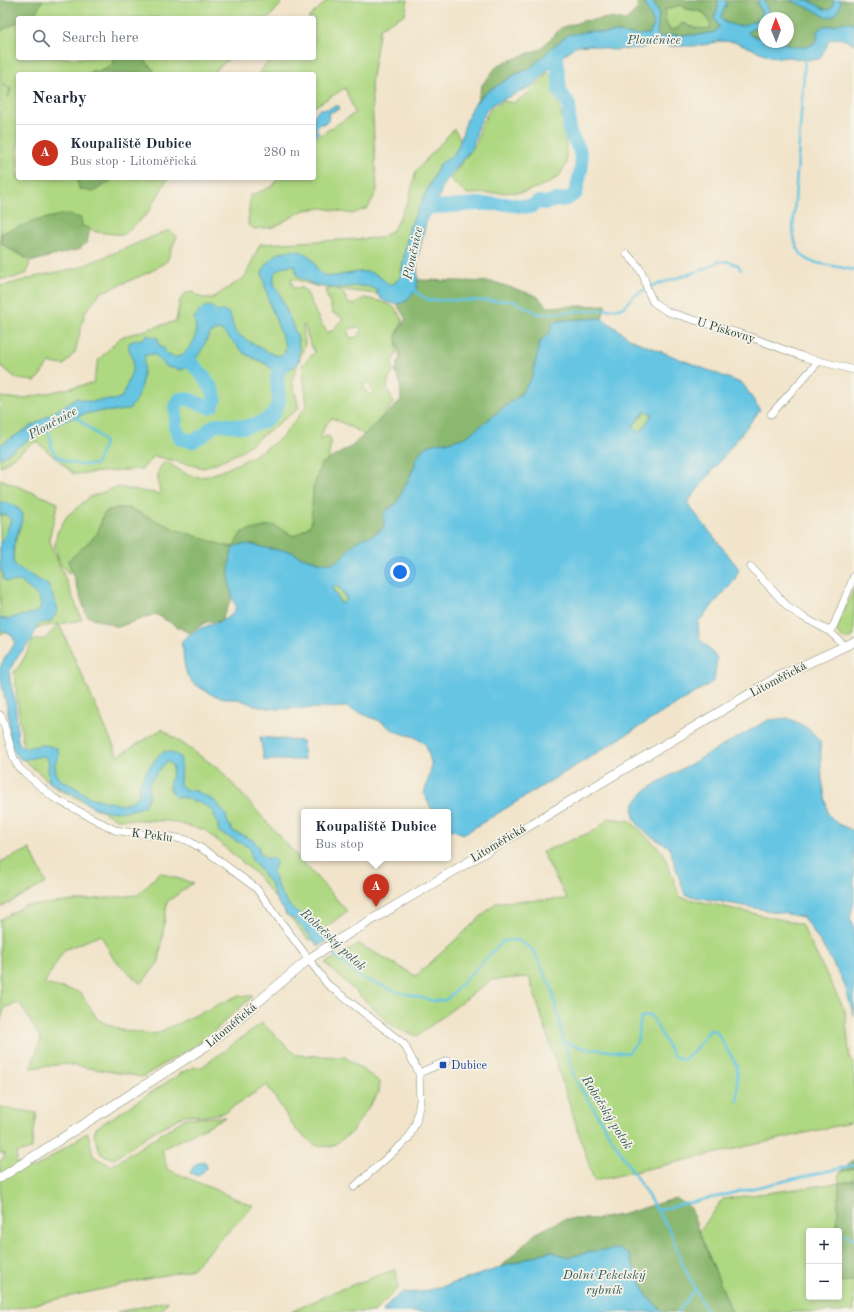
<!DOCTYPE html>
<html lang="en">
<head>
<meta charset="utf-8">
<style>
  body { margin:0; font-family:"Old Standard TT",serif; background:#f6f6f7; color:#1f2937 }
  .controls { position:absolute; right:12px; bottom:12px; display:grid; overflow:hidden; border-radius:4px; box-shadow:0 2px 6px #0003 }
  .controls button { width:36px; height:36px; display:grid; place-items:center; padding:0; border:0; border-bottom:1px solid #e0e1e3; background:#fff; color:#1f2937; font:20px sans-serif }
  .compass { position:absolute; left:758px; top:12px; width:36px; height:36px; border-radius:50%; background:#fff; box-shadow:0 2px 6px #0003; rotate:359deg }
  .you { position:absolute; left:400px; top:572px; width:14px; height:14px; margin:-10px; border:3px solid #fff; border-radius:50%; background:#1a73e8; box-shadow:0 0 0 6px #1a73e833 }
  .badge { display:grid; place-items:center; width:26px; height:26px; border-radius:50%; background:#c8321e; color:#fff; font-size:13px; font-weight:700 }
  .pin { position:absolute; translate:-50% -33px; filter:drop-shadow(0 1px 2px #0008) }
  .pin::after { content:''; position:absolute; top:21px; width:14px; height:12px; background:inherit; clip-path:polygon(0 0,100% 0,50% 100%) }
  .popup { position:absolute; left:301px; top:809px; width:150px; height:52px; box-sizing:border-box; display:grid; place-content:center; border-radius:4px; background:#fff; filter:drop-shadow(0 1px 3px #0005); font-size:13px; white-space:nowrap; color:#747a83 }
  .popup b { font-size:15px; color:#1f2937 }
  .popup::after { content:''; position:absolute; left:50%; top:100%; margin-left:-8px; border:8px solid transparent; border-top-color:#fff }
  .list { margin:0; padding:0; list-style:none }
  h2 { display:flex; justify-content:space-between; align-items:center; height:52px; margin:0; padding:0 16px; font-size:17px }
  h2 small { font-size:13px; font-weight:400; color:#747a83 }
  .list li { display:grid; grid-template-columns:26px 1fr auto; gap:12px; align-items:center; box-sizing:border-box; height:56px; padding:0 16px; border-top:1px solid #e0e1e3 }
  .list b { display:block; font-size:15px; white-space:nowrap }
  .list p { margin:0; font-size:13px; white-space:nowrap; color:#747a83 }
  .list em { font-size:13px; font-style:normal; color:#747a83 }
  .icon { flex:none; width:22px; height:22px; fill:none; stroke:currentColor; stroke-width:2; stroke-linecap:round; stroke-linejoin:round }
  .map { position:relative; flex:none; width:854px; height:1312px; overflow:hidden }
  .search { position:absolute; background:#fff; box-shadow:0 2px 6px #0003; left:16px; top:16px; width:300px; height:44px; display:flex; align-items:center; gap:10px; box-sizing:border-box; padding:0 14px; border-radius:4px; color:#747a83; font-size:15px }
  .panel { position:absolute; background:#fff; box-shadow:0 2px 6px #0003; left:16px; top:72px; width:300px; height:108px; border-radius:4px }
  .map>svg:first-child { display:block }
</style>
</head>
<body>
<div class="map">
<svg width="854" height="1312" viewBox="0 0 854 1312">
  <rect width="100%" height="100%" fill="#f7f3e8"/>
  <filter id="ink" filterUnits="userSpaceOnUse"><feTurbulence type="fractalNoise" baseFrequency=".025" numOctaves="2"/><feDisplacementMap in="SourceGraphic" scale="8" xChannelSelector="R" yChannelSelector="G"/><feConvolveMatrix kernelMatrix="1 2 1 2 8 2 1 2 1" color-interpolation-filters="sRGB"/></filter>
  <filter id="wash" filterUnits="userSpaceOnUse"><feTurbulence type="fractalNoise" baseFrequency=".012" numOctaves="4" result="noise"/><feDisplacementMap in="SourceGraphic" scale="16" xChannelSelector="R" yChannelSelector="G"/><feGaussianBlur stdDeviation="0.9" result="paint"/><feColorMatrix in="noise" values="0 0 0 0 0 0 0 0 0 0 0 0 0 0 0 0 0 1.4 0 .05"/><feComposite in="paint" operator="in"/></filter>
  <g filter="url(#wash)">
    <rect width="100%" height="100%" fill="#f1e4ca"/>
    <g fill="#afd882" stroke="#678a5b" fill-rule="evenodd">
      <path d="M43 0H282L281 4 269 18H29L33 16Z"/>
      <path d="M328 0H408L405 14 380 28 371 83 377 191 368 208 352 214 323 208 304 210 274 227 255 229 248 225 250 196 273 186 278 178H314V139L355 113 345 88 314 107V74H258L271 58H314V18H308Z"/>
      <path d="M680 5 687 9 703 12 710 23 711 28C699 30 693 28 683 23L679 27 674 30 669 29C666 22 663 16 666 9Z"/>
      <path d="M18 22V58H115C112 68 102 72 93 71L90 74H18V178H77L93 192 115 178H168L148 213 123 235 97 232 81 226 2 233 0 237V143L1 140 0 139V84L8 87 10 91 7 96 9 97 11 88 0 82V31Z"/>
      <path d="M143 58H230L211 74H155L154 71Z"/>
      <path d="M548 72 553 77 566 136V165L559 176 549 183 524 192 467 194 450 179 477 142 481 125 491 108 504 101 514 103 535 88Z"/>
      <path d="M454 129 461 140 458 147 453 155 439 165 409 228 400 279 377 294 336 289 343 292 348 304H355L364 298 379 301 394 307 403 320 396 336 397 353 392 362 393 371 388 381 387 388 390 394 393 403 377 423 365 435 345 424 332 418 324 427 320 441 325 436 330 437 331 441 327 467 326 527 293 542 235 547 208 543 88 579 67 572 59 562 55 545 57 533 67 516 90 497 117 487 160 494C159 479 153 472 166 461 174 467 189 477 199 477 217 477 269 449 282 437 291 427 299 415 307 405L302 365 315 352 310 344 305 326 303 325 305 344 292 381 299 408 239 453 204 468 154 456 142 469 74 474 36 441 0 467V397L21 399 93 383 99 359 121 337 176 321 180 300 186 293 194 292 199 297 211 299 245 277 260 244 380 238 393 230 409 199 416 171ZM291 278 315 286 332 288 325 290 333 313 343 318 332 331 327 332 319 320 306 291 302 288H293ZM359 327 362 330 357 337 352 338 349 337 348 331 351 328ZM368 382 373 393 371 395 368 394 364 388V384Z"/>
      <path d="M169 230 177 236 167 261 150 272 100 293 85 312 75 352 64 365 49 363 36 381 17 379 0 365V284L3 286 38 276 78 268Z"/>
      <path d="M0 240C4 248 22 255 30 261L27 273 13 278 0 279Z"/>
      <path d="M646 411 652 414 641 432 632 427Z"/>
      <path d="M0 479 58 503 49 539 82 620 59 624 118 756 162 729 220 770 347 911 309 941 256 874 205 830 168 821 117 819 58 789 25 761 14 672C23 663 27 652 33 640L45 639 59 624 0 634Z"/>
      <path d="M337 585 347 600 341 604 332 587Z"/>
      <path d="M854 588V636L845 640 836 631Z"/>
      <path d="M609 818 630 821 663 852 680 897 801 924 845 1011 850 1060 854 1064V1122L594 1181 529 977 491 980 417 1036 395 1028 325 963 359 944 416 976 497 902 567 899 542 852 596 830Z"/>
      <path d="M30 849 46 883 0 908V862Z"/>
      <path d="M160 872 169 876 193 883 167 902 159 962 141 984 113 958 101 935 64 950 44 984 80 992 98 1020 121 1030 155 1034 237 996H253L203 1041 142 1077 66 1064 30 1068 41 1040 20 1003 5 1007 0 1022V920L24 906 138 895Z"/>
      <path d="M262 1023 296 1055 345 1057 380 1082 379 1092 350 1134 331 1147 315 1145 296 1130 267 1085 223 1113 206 1116 185 1115 151 1133 114 1159 101 1154 94 1135 96 1128 183 1072 194 1067H202Z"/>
      <path d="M0 1107 37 1113 31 1150 16 1153 17 1160 15 1162 35 1168 88 1132 93 1156 111 1166 186 1118 226 1117 162 1149 167 1169 253 1206 192 1269 0 1312V1160L3 1159 5 1154 0 1153Z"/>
      <path d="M854 1168V1180L839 1184 837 1231H809V1297H839V1282L854 1281V1312H732L699 1232 723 1199 839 1183 840 1172Z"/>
      <path d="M396 1269 398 1288 374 1312H291L336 1291Z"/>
      <path d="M168 1301 161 1312H118Z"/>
    </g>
    <g fill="#8bb870" stroke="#557a52" fill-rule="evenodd">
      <path d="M0 0H43C34 14 36 18 18 18V22L0 31Z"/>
      <path d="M637 0H643L653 22 654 24 649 34 629 35 621 32 606 33 596 31 554 46 529 69 516 74 487 92 477 101 482 85 498 65 540 49 561 28 583 21 610 18 626 21 638 8Z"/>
      <path d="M652 0H718V7L714 18 719 27 715 32 698 35H672L659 38C654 29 661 21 658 12 658 8 654 4 652 0ZM680 5 687 9 703 12 710 23 711 28C699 30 693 28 682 23L679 27 674 30 669 29C666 22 663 16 666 9Z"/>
      <path d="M725 0H758V3L762 16C754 27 727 31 721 16L726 6Z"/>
      <path d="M766 0H789L812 9 826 17 839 10 841 0H854V24L845 22 831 26H823C817 41 813 50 794 47 791 46 788 44 785 43 780 42 775 45 770 42H788V18H766L768 14 765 5Z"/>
      <path d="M808 0H833V4L830 10 825 9Z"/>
      <path d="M764 20V39L750 35 747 32 759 25Z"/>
      <path d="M115 58H143L154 71 155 74H90L93 70V72C103 70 112 69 115 58Z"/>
      <path d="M77 178H115L93 192 79 189Z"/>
      <path d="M65 214 81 218 82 226 90 229 87 242 80 249 33 261 3 245 0 240 2 233 35 221Z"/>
      <path d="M418 280 494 282 537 296 548 307 606 305 602 318 565 320 553 322 550 332 540 342 532 377 520 395 466 437 449 442H440L415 461V466L396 504 388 508 383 527 371 536 357 541 339 560 332 564H327L298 556 293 552 269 549 252 544 237 546 229 572 232 598 221 621 206 622 189 633 155 614 118 627 87 616 68 561 97 534 104 513 114 508H129L175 529 232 548 242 532 273 525 294 536 311 525 313 488 321 464 352 446 401 400 400 382 395 372 400 357 396 336 406 319 399 308 398 304 407 301 413 293 416 292Z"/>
      <path d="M854 1159V1168L840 1172Z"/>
      <path d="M854 1180V1281L839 1282V1231H837L839 1183Z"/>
      <path d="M676 1198 691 1208 699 1232 732 1312H664L648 1298 628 1254 595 1251 568 1257 550 1251 501 1267 535 1234 564 1219H596L621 1215Z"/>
    </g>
    <g fill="#65c5e3" stroke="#42818c" fill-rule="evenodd">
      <path d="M643 0H652L659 14 657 32 659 38 672 35H698L715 32 719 27 714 18 718 7V0H725L727 3 721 16 724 22C729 24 735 26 740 26 743 26 747 24 749 23 760 20 765 15 758 5V0H766L765 2 769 14 768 17 764 18V20L748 32 750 35 764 39V42L773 43H785L794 47H805L814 44 817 40V31L823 26H831L845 22 854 24V44C845 40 838 35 828 41L827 46 819 59 804 60 789 57 777 58 770 56 736 42 720 41 709 44 693 46H671L654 44 642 48 612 50 590 45 575 46 556 62 533 86 493 104 486 111 477 128 476 136 472 148 443 185 435 207 427 218 417 261 418 280 416 292 413 293C411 295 409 299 406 301 397 307 376 302 377 290 364 282 346 289 331 288 318 287 308 282 297 276L295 265 282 267 274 274V284L279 292 297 336 299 347V358L297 364 284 374H278L266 364 245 354 222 331 218 330 210 333C203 347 198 362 182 370L167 367 154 354 145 355C143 374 143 394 129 409 116 413 102 410 89 413 59 420 26 441 0 459V445L64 406 76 398 93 402 99 400H114L122 397C126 387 135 369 133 359 132 353 127 350 129 343L135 340 143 339 146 335 158 338 159 345 164 348 166 354C169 355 173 357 175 357 183 358 196 341 196 334 196 329 195 323 194 318 202 307 208 301 218 312 221 311 224 310 227 312 233 316 231 326 236 332 241 338 267 352 275 355 278 356 281 355 284 354L286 347 269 302 262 273C264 268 267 262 272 258 281 249 299 248 309 256 318 263 314 274 329 276 333 277 337 276 341 275 365 271 371 267 389 285 394 285 400 279 401 274L409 228 439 165 453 155 458 147 469 113 476 102 487 92 516 74 529 69 554 46 568 35 590 31 606 33 621 32 629 35 649 34 654 25 653 22Z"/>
      <path d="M789 0H808L824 9 830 10 833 4V0H841L839 10 834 16 826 17 812 9Z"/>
      <path d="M334 106H339V109L329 113 328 121 323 124H320L317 127 316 130 319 132 318 134 314 136V115L320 109H328Z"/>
      <path d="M602 318 632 340 743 384 760 410 687 503 739 569 734 581 698 622 699 638 717 658 714 681 464 834 448 828V812H433L424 794 431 769V762L426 745 415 737 396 732 382 722 346 707 276 709 259 707 238 699H228L212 695 193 683 187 675 184 663 183 650 181 642C185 637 193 632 199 629 212 623 230 622 236 607 228 589 227 566 233 548 245 540 257 547 271 549 278 550 285 550 292 552 295 553 294 554 297 555 303 558 326 565 332 563 344 560 348 547 357 541 363 537 384 534 384 524 384 519 383 517 384 512L396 504 415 466V461L419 454 425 447 440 442H449L466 437 520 395 532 377 540 342 550 332 553 322 565 320ZM645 411 652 414 641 432 632 427ZM337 585 347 599 341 604 332 587Z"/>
      <path d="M0 502C10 502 21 507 23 517L14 545 13 561 16 567 48 585 58 609 57 613 50 622 37 624C34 645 19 649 11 668 7 678 13 691 15 701 16 710 17 719 17 728 17 734 17 741 21 746 27 750 36 745 42 745 48 745 52 747 57 748L59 754 55 764 56 774 59 779 76 788 89 797 122 805 132 801 138 796 140 791 139 785 147 770 160 754 166 751 170 752 179 756 181 761 180 783 181 786 187 790 196 791 216 802 226 815 227 821 233 831 253 840 258 846 260 853 263 856 266 858H273L276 862C276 866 274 868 273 871 272 879 286 904 293 909 296 913 302 914 306 917 314 924 319 933 327 941L318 946 310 936 293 918 286 915 284 910 278 903 270 883 251 858 250 848 219 832 218 829V823L211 809 197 801H192L187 798 175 797 173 795 169 785 172 775 173 767 169 762H166L155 775 149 784V797L143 807C126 813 106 814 89 805 85 802 81 798 77 796 67 791 57 788 49 782L48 767 49 762 46 758 43 756 22 760C5 749 11 724 7 708 5 695 0 683 0 669 1 660 12 651 15 642L12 635 0 630V618L7 619 38 612C48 599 28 589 20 581L7 582 3 579V574L0 568V546L11 520 6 515H0Z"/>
      <path d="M788 718 806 727 820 740 822 779 828 814 838 824 854 831V902L850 918 854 927V1016L844 983 821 943 803 917 685 895 669 847C653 837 621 822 638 799 643 792 651 787 657 783L768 720Z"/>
      <path d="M260 737 302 741 304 760H264Z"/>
      <path d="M203 1161 206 1163 207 1168 198 1176 190 1173C193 1166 196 1163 203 1161Z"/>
      <path d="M619 1249 628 1254 648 1298 664 1312H383L390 1302 402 1293 421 1292 451 1284 550 1251 568 1257 595 1251Z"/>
    </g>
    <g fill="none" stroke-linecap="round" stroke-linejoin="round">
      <g stroke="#65c5e3" stroke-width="2.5">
        <path d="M805 57 793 229C794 243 798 256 812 262L854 270"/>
        <path d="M649 287 705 269 718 262 726 261 738 265 741 270"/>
        <path d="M413 290 428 300 513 301 539 314 614 309 624 307 633 296 644 290"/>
        <path d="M45 428C52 433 50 441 52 448 57 463 82 467 96 464L105 443 99 436 76 417 75 414"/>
        <path d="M329 949 336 957 362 978 398 992 434 1001 446 1000 503 941 518 940 533 950 552 989 564 1042 575 1079 671 1233 681 1261 707 1312"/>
        <path d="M564 1042 583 1048 628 1053 637 1042 641 1017 651 1015 673 1056 683 1060 691 1054 710 1030 716 1031 737 1066 738 1101"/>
        <path d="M658 1210 854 1165"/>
        <path d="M845 1234 854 1239"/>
        <path d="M678 1312 696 1288"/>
      </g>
      <g stroke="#65c5e3" stroke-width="14">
        <path d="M425 209 435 207 478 204H506L530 207 538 202 546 203 556 200 567 199 576 193 582 164 579 149 569 131V105C567 100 563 97 560 93L557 59 555 54"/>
        <path d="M188 359C196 368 215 387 215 399 215 400 213 404 213 405L209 407 187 399H180L175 406 176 415 175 426 181 439 193 441 204 435 213 426 220 424 245 427 263 422 273 414 279 402 277 377 281 363"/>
      </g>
    </g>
  </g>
  <g filter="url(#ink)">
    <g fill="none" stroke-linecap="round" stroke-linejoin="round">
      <g stroke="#88907f" stroke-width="8">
        <g id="minor">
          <path d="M627 254 638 266 644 277 647 289 653 302 668 312 748 336 804 357 854 370"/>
          <path d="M771 414 819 361"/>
          <path d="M751 567 789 608 803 617 829 631"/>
          <path d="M845 646 829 631 834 625 854 576"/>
          <path d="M0 715 2 718 14 759 19 768 54 798 115 830 133 833 166 836 187 840 209 853 256 888 327 984 404 1044 419 1073 420 1101 416 1122 408 1139 354 1187"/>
          <path d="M419 1073 447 1061"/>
        </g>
      </g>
      <g stroke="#88907f" stroke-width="10">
        <path id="tertiary" d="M0 1178 206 1046 309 959 338 940 778 677 854 642"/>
      </g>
      <use href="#minor" stroke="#fff" stroke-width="7"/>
      <use href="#tertiary" stroke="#fff" stroke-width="9"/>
    </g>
  </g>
  <rect fill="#1a4fb4" stroke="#f7f3e8" stroke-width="1.5" x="439" y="1061" width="8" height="8" rx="2"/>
  <g text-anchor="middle" stroke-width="3.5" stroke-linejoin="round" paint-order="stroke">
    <g font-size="12" fill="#1f3d34" stroke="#f7f3e8">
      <text transform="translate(726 330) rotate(17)" y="4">U Pískovny</text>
      <text transform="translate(778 679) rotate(-28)" y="4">Litoměřická</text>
      <text transform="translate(152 835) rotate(7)" y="4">K Peklu</text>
      <text transform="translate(498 843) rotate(-31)" y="4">Litoměřická</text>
      <text transform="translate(231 1025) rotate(-40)" y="4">Litoměřická</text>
    </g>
    <g font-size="12" fill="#164399" stroke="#f7f3e8" text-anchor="start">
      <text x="451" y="1069">Dubice</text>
    </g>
    <g font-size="13" font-style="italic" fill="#2d5857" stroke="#f7f3e8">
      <text x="654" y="44">Ploučnice</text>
      <text transform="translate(412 253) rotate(-78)" y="5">Ploučnice</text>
      <text transform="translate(52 422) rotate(-29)" y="5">Ploučnice</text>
      <text transform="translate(334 939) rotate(43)" y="5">Robečský potok</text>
      <text transform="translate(608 1112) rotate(58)" y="5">Robečský potok</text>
      <text x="604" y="1279">Dolní Pekelský<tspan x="604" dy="15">rybník</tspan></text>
    </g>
  </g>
</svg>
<div class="controls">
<button>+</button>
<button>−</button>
</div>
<svg class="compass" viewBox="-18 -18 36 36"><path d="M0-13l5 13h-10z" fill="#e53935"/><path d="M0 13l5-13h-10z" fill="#747a83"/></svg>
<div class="you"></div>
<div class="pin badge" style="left:376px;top:907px">A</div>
<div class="popup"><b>Koupaliště Dubice</b>Bus stop</div>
<div class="search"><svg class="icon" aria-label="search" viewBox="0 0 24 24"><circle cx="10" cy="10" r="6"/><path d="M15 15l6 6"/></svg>Search here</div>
<section class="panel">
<h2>Nearby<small></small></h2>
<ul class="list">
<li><span class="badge">A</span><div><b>Koupaliště Dubice</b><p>Bus stop · Litoměřická</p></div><em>280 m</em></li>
</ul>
</section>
</div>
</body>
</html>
